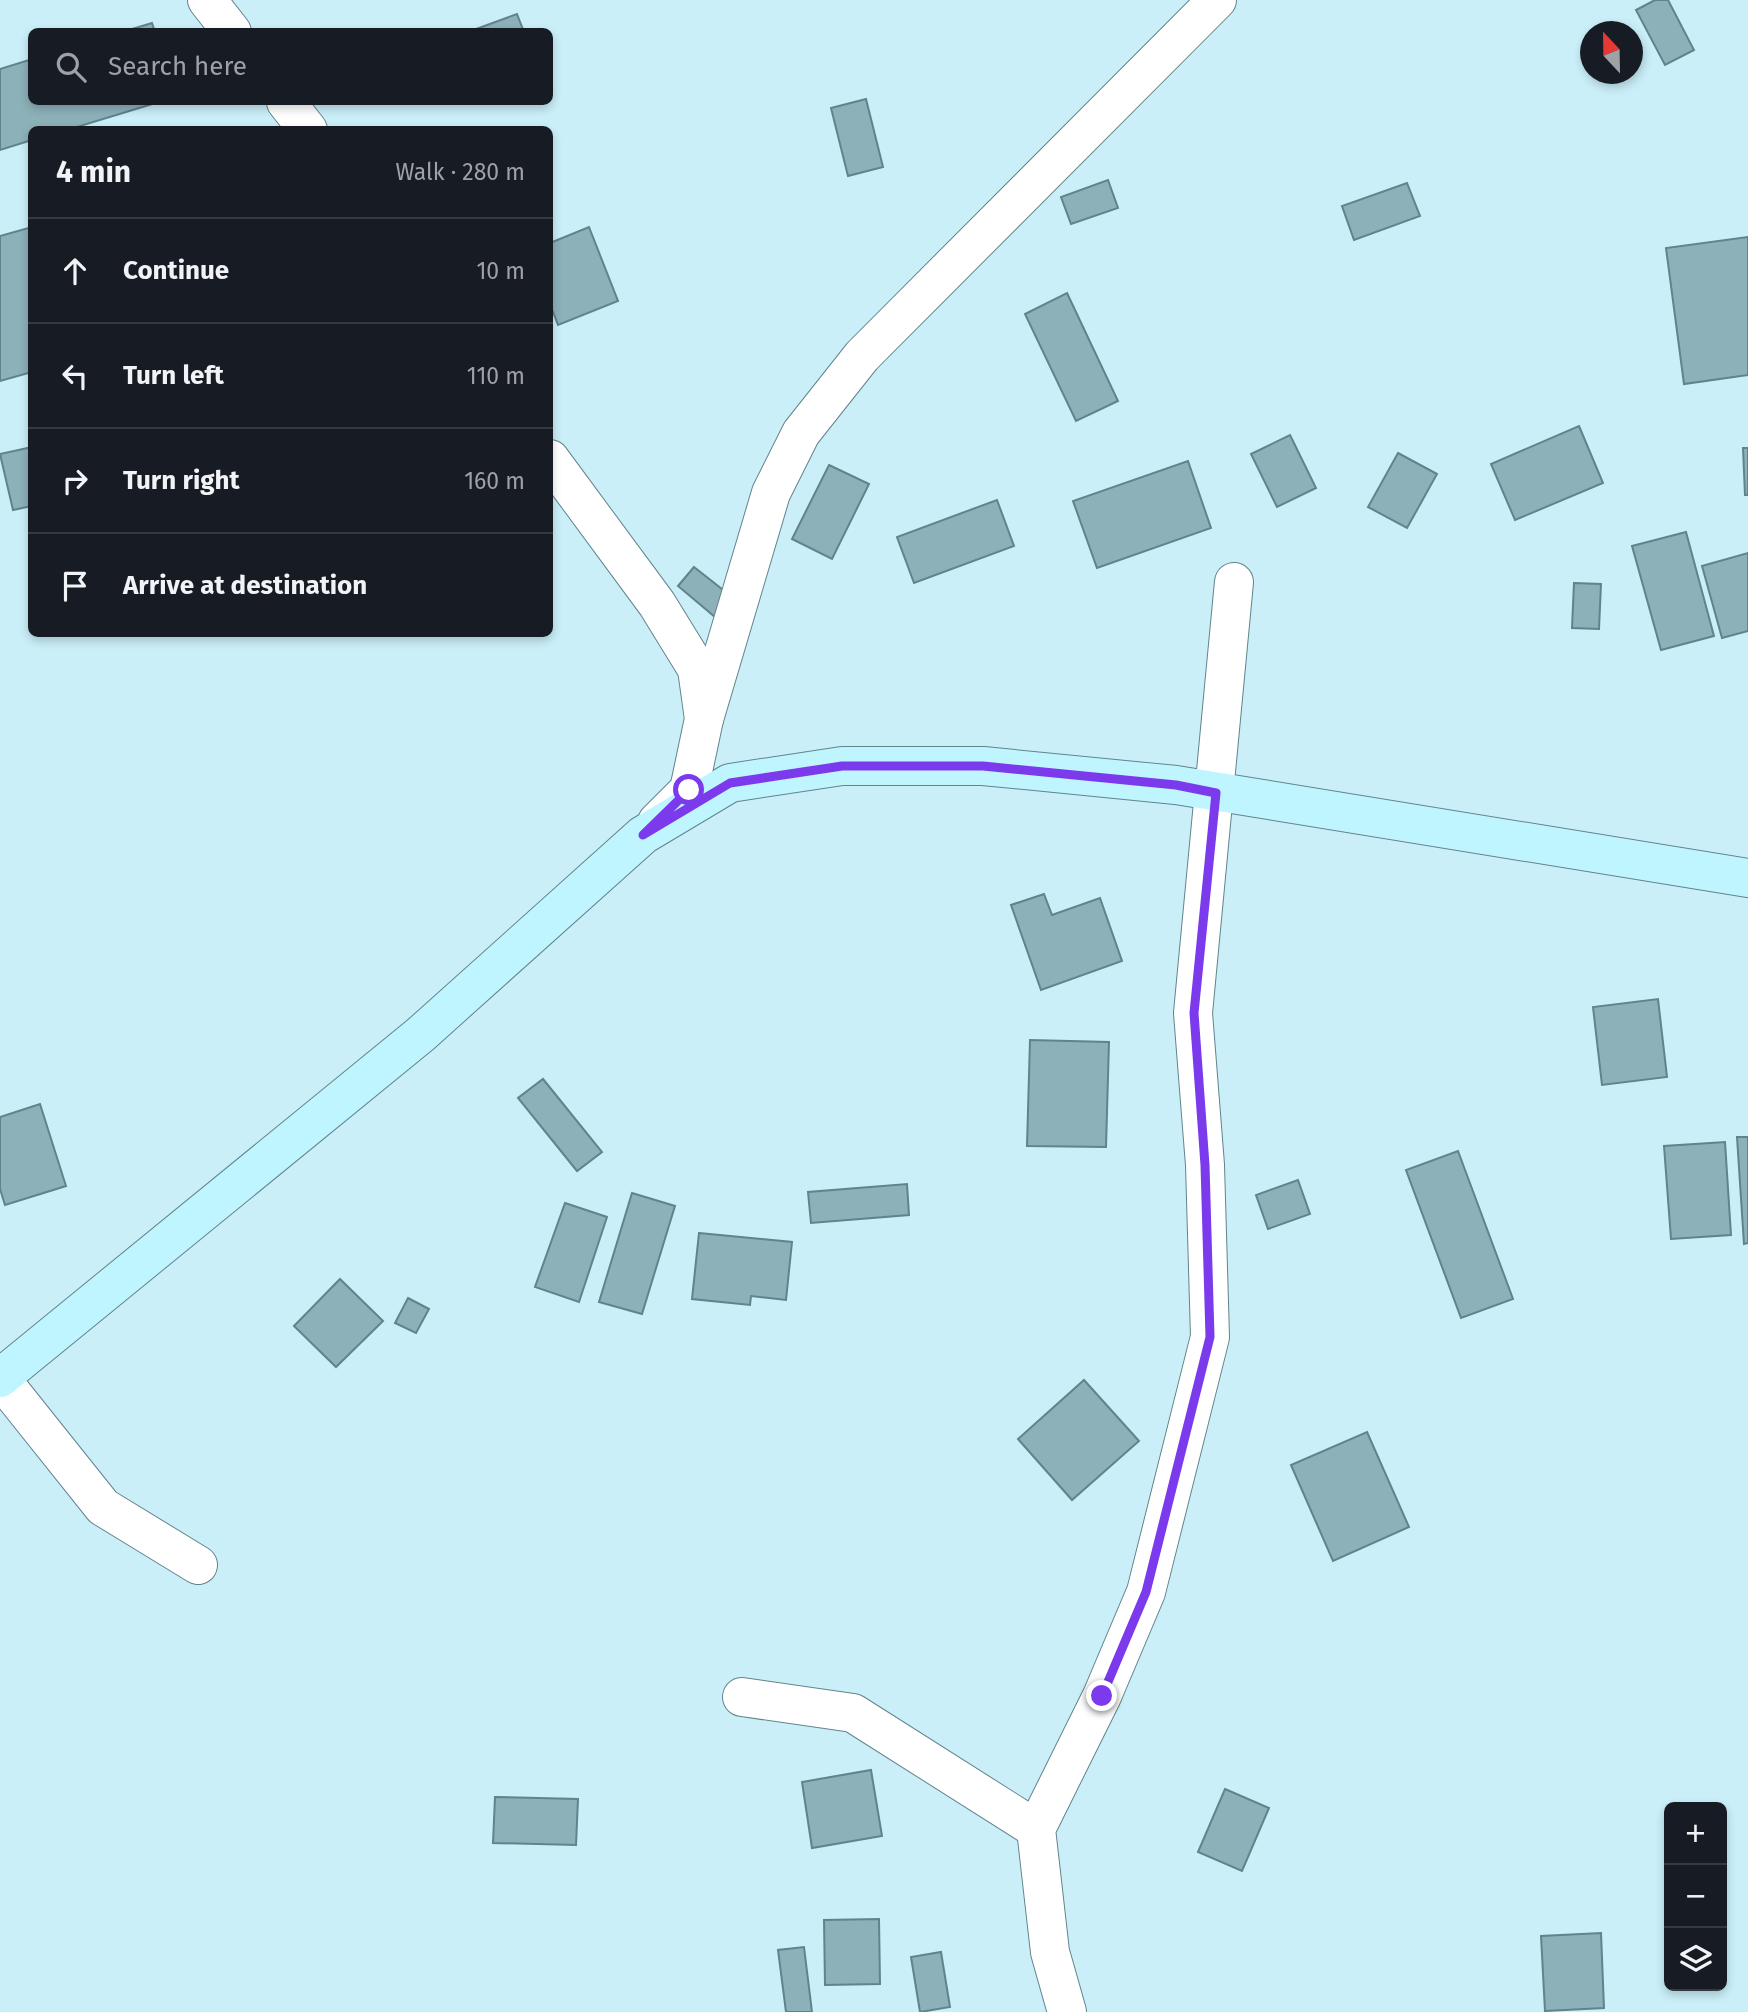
<!DOCTYPE html>
<html lang="en">
<head>
<meta charset="utf-8">
<style>
  body { margin:0; font-family:"Fira Sans",sans-serif; background:#242831; color:#f1f3f6 }
  .controls { position:absolute; right:21px; bottom:21px; display:grid; overflow:hidden; border-radius:10px; box-shadow:0 4px 10px #0003 }
  .controls button { width:63px; height:63px; display:grid; place-items:center; padding:0; border:0; border-bottom:2px solid #363941; background:#171b24; color:#f1f3f6; font:35px sans-serif }
  .compass { position:absolute; left:1580px; top:21px; width:63px; height:63px; border-radius:50%; background:#171b24; box-shadow:0 4px 10px #0003; rotate:338deg }
  .stop { position:absolute; width:21px; height:21px; margin:-16px; border:5px solid #7c3aed; border-radius:50%; background:#fff }
  .stop.end { background:#7c3aed; border-color:#fff; box-shadow:0 2px 7px #0008 }
  .list { margin:0; padding:0; list-style:none }
  h2 { display:flex; justify-content:space-between; align-items:center; height:91px; margin:0; padding:0 28px; font-size:30px }
  h2 small { font-size:23px; font-weight:400; color:#9ea1a6 }
  .list li { display:grid; grid-template-columns:46px 1fr auto; gap:21px; align-items:center; box-sizing:border-box; height:105px; padding:0 28px; border-top:2px solid #363941 }
  .list b { display:block; font-size:26px; white-space:nowrap }
  .list em { font-size:23px; font-style:normal; color:#9ea1a6 }
  .icon { flex:none; width:38px; height:38px; fill:none; stroke:currentColor; stroke-width:2; stroke-linecap:round; stroke-linejoin:round }
  .map { position:relative; flex:none; width:1748px; height:2012px; overflow:hidden }
  .search { position:absolute; background:#171b24; box-shadow:0 4px 10px #0003; left:28px; top:28px; width:525px; height:77px; display:flex; align-items:center; gap:18px; box-sizing:border-box; padding:0 24px; border-radius:10px; color:#9ea1a6; font-size:26px }
  .panel { position:absolute; background:#171b24; box-shadow:0 4px 10px #0003; left:28px; top:126px; width:525px; height:511px; border-radius:10px }
  .map>svg:first-child { display:block }
</style>
</head>
<body>
<div class="map">
<svg width="1748" height="2012" viewBox="0 0 1748 2012">
  <rect width="100%" height="100%" fill="#caeff8"/>
  <g fill="#8db1b9" stroke="#61838b" stroke-width="2">
    <path d="M1655 0H1668L1694 50 1665 65 1636 10Z"/>
    <path d="M517 14 524 32H468Z"/>
    <path d="M152 23 155 32H122Z"/>
    <path d="M32 59V102H159L67 130H32V140L0 150V69Z"/>
    <path d="M866 99 883 167 848 176 831 108Z"/>
    <path d="M1108 180 1118 208 1071 224 1061 197Z"/>
    <path d="M1407 183 1420 216 1354 240 1342 206Z"/>
    <path d="M32 227V372L0 381V236Z"/>
    <path d="M589 227 618 301 558 325 550 304V243Z"/>
    <path d="M1748 237V375L1684 384 1666 248Z"/>
    <path d="M1067 293 1118 401 1076 421 1025 314Z"/>
    <path d="M1579 426 1603 483 1515 520 1491 464Z"/>
    <path d="M1290 435 1316 488 1277 507 1251 454Z"/>
    <path d="M32 447V506L13 510 0 454Z"/>
    <path d="M1743 448H1748V495H1745Z"/>
    <path d="M1398 453 1437 474 1407 528 1368 507Z"/>
    <path d="M1188 461 1211 528 1097 568 1073 501Z"/>
    <path d="M829 465 869 484 832 559 792 539Z"/>
    <path d="M997 500 1014 546 914 583 897 537Z"/>
    <path d="M1686 532 1714 636 1661 650 1632 546Z"/>
    <path d="M1748 553V631L1722 638 1702 566Z"/>
    <path d="M694 567 732 597 715 617 678 586Z"/>
    <path d="M1574 583 1601 584 1599 629 1572 628Z"/>
    <path d="M1044 894 1052 915 1100 898 1122 961 1041 990 1011 905Z"/>
    <path d="M1658 999 1667 1077 1602 1085 1593 1007Z"/>
    <path d="M1030 1040 1109 1042 1106 1147 1027 1146Z"/>
    <path d="M543 1079 602 1152 577 1171 518 1098Z"/>
    <path d="M40 1104 66 1186 5 1205 0 1189V1117Z"/>
    <path d="M1737 1137H1748V1243L1744 1244Z"/>
    <path d="M1725 1142 1731 1235 1671 1239 1664 1146Z"/>
    <path d="M1458 1151 1513 1299 1461 1318 1406 1170Z"/>
    <path d="M1298 1180 1310 1214 1268 1229 1256 1195Z"/>
    <path d="M907 1184 909 1215 811 1223 808 1192Z"/>
    <path d="M632 1193 675 1206 642 1314 599 1302Z"/>
    <path d="M565 1203 607 1217 579 1302 535 1287Z"/>
    <path d="M699 1233 792 1242 786 1300 751 1296 750 1305 692 1299Z"/>
    <path d="M340 1279 383 1321 336 1367 294 1326Z"/>
    <path d="M408 1298 429 1309 416 1333 395 1323Z"/>
    <path d="M1084 1380 1139 1441 1072 1500 1018 1439Z"/>
    <path d="M1367 1432 1409 1527 1333 1561 1291 1465Z"/>
    <path d="M871 1770 882 1836 812 1848 802 1782Z"/>
    <path d="M1225 1789 1269 1808 1242 1871 1198 1852Z"/>
    <path d="M495 1797 578 1799 576 1845 493 1843Z"/>
    <path d="M879 1919 880 1984 825 1985 824 1920Z"/>
    <path d="M1601 1933 1604 2008 1545 2011 1541 1936Z"/>
    <path d="M804 1947 812 2012H786L778 1950Z"/>
    <path d="M941 1952 950 2007 920 2012 911 1957Z"/>
  </g>
  <g fill="none" stroke-linecap="round" stroke-linejoin="round">
    <g stroke="#62848c" stroke-width="40">
      <g id="street">
        <path d="M207 0 232 32"/>
        <path d="M286 102 308 130"/>
        <path d="M550 459 657 604 697 669 704 719 689 790 657 822"/>
        <path d="M704 719 771 493 801 433 862 356 1217 0"/>
        <path d="M0 1378 103 1507 198 1565"/>
        <path d="M742 1697 853 1713 1036 1829"/>
        <path d="M1067 2012 1050 1952 1036 1829 1102 1696 1146 1592 1210 1337 1205 1165 1193 1013 1234 582"/>
      </g>
    </g>
    <g stroke="#62848c" stroke-width="40">
      <path id="secondary" d="M0 1378 420 1035 643 835 730 783 842 766H983L1176 785 1748 878"/>
    </g>
    <use href="#street" stroke="#fff" stroke-width="38"/>
    <use href="#secondary" stroke="#bff5ff" stroke-width="38"/>
  </g>
  <g fill="none" stroke-linecap="round" stroke-linejoin="round">
    <path stroke="#7c3aed" stroke-width="9" d="M689 790 643 835 730 783 842 766H983L1176 785 1216 793 1194 1013 1205 1165 1210 1337 1146 1592 1102 1696"/>
  </g>
</svg>
<div class="controls">
<button>+</button>
<button>−</button>
<button><svg class="icon" aria-label="layers" viewBox="0 0 24 24"><path d="M12 4l9 5-9 5-9-5zM3 14l9 5 9-5"/></svg></button>
</div>
<svg class="compass" viewBox="-18 -18 36 36"><path d="M0-13l5 13h-10z" fill="#e53935"/><path d="M0 13l5-13h-10z" fill="#9ea1a6"/></svg>
<div class="stop" style="left:689px;top:790px"></div>
<div class="stop end" style="left:1102px;top:1696px"></div>
<div class="search"><svg class="icon" aria-label="search" viewBox="0 0 24 24"><circle cx="10" cy="10" r="6"/><path d="M15 15l6 6"/></svg>Search here</div>
<section class="panel">
<h2>4 min<small>Walk · 280 m</small></h2>
<ul class="list">
<li><svg class="icon" aria-label="ahead" viewBox="0 0 24 24"><path d="M12 20V5M6 11l6-6 6 6"/></svg><div><b>Continue</b></div><em>10 m</em></li>
<li><svg class="icon" aria-label="left" viewBox="0 0 24 24"><path d="M17 20v-9H6M10 6l-5 5 5 5"/></svg><div><b>Turn left</b></div><em>110 m</em></li>
<li><svg class="icon" aria-label="right" viewBox="0 0 24 24"><path d="M7 20v-9h11M14 6l5 5-5 5"/></svg><div><b>Turn right</b></div><em>160 m</em></li>
<li><svg class="icon" aria-label="arrive" viewBox="0 0 24 24"><path d="M6 21V4h12l-3 4 3 4H6"/></svg><div><b>Arrive at destination</b></div></li>
</ul>
</section>
</div>
</body>
</html>
